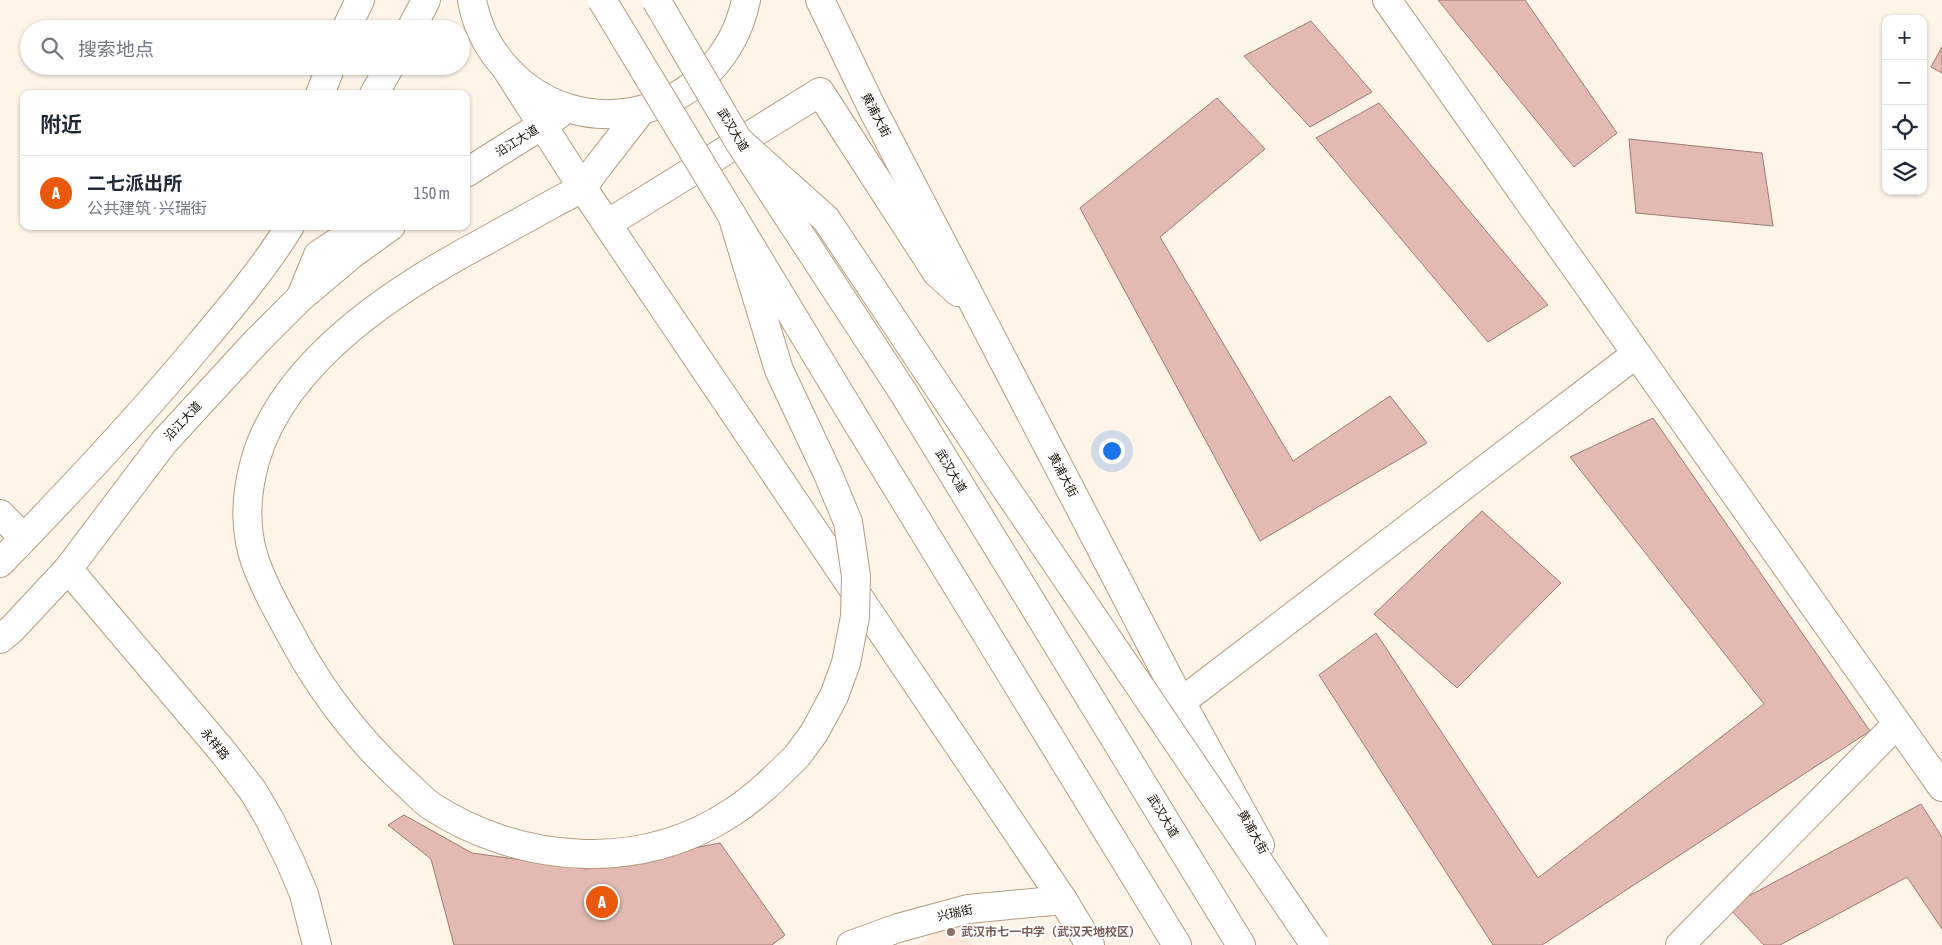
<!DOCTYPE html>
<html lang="zh">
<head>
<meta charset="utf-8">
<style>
  body { margin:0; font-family:"Asap Condensed","Noto Sans SC",sans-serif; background:#f2f2f3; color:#1f2937 }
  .controls { position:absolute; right:15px; top:15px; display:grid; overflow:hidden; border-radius:10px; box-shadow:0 1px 4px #0004 }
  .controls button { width:45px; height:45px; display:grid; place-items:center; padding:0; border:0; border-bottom:1px solid #e0e1e3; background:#fff; color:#1f2937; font:25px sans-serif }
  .you { position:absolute; left:1111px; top:450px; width:18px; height:18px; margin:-12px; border:4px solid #fff; border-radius:50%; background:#1a73e8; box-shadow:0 0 0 8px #1a73e833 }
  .badge { display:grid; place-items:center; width:32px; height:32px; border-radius:50%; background:#ea580c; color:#fff; font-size:16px; font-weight:700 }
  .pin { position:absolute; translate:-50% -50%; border:2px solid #fff; box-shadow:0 1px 5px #0006 }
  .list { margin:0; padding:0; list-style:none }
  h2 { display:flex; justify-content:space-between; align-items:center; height:65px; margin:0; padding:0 20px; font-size:21px }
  h2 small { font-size:16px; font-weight:400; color:#747a83 }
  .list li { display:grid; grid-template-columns:32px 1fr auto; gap:15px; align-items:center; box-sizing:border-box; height:75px; padding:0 20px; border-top:1px solid #e0e1e3 }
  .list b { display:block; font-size:19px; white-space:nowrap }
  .list p { margin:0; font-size:16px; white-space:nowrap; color:#747a83 }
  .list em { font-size:16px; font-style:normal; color:#747a83 }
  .icon { flex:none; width:28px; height:28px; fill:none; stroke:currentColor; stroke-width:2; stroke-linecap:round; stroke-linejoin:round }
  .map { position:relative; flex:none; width:1942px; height:945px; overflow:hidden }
  .search { position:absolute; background:#fff; box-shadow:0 1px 4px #0004; left:20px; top:20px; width:450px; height:55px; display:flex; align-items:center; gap:12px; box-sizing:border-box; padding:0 18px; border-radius:28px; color:#747a83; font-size:19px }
  .panel { position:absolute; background:#fff; box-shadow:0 1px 4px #0004; left:20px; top:90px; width:450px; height:140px; border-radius:10px }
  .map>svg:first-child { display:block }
</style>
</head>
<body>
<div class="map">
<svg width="1942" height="945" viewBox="0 0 1942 945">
  <rect width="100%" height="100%" fill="#fef5e8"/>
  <path fill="#fde8da" d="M957 919 973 945H918Z"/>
  <g fill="#e3bab3" stroke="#a07973">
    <path d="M1438 0H1525L1617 133 1574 167Z"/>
    <path d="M1311 21 1372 92 1310 127 1244 56Z"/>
    <path d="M1942 47V73L1931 67Z"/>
    <path d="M1217 98 1265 149 1160 237 1293 461 1390 396 1427 443 1260 541 1080 208Z"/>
    <path d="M1379 103 1548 305 1488 342 1316 138Z"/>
    <path d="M1629 139 1762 153 1773 226 1636 213Z"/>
    <path d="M1653 418 1870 731 1542 945H1493L1319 675 1376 633 1538 878 1764 704 1570 457Z"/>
    <path d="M1482 511 1561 583 1457 688 1374 614Z"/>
    <path d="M1921 804 1942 837V929L1907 877 1780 945H1764L1728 907Z"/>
    <path d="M404 815 472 853 587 869 720 843 785 935 772 945H454L431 859 388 825Z"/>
  </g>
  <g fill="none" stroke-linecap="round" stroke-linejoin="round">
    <g stroke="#b39d7f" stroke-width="30">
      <g id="minor">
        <path d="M1387 0 1942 787"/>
        <path d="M0 514 24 538"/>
        <path d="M68 569 223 752 253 791 270 820 290 861 304 894 317 945"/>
        <path d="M1181 702 1636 354"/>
        <path d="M851 945 898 928 968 909 1063 900"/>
        <path d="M1680 945 1897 724"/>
      </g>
    </g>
    <g stroke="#b39d7f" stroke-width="30">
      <g id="major">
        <path d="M472 0C476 23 486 44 500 61 576 156 722 116 746 0"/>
        <path d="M820 0 872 108 1181 702 1260 845"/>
        <path d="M346 29 360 0"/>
        <path d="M411 29 426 0"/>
        <path d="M507 70 582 187 1063 900 1090 945"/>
        <path d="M320 94 331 66"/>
        <path d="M374 94 390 66"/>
        <path d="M466 173 558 115"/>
        <path d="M607 224 820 92 937 273 958 292"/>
        <path d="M302 294 318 255 362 226"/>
        <path d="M0 563C69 492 137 420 200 344 232 306 264 268 290 226"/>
        <path d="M0 639 12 629 68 569 164 442 257 341 300 298 351 255 391 226"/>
      </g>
    </g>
    <g stroke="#b39d7f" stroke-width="30">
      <g id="highway">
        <path d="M641 111C627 129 613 147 599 165 594 171 589 180 583 186 575 193 563 198 554 203 532 215 511 227 489 239 400 286 284 359 255 461 248 486 245 516 250 542 255 573 282 618 297 646 326 698 366 748 411 788 417 794 424 801 431 806 520 864 640 873 731 813 756 797 776 777 797 756"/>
        <path d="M903 392 1241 945"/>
        <path d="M858 424 1177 945"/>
      </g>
    </g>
    <use href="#minor" stroke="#fff" stroke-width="28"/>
    <use href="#major" stroke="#fff" stroke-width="28"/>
    <use href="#highway" stroke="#fff" stroke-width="28"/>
    <g stroke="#b39d7f" stroke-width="30" stroke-linecap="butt">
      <g id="highway-bridge">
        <path d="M602 0 858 424"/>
        <path d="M656 0 738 140 903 392"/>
        <path d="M738 140 826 219 996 474 1315 945"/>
        <path d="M732 215 779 370 828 474 848 522 856 576 855 617 846 663 834 696 814 733 797 756"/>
      </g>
    </g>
    <use href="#highway-bridge" stroke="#fff" stroke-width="28"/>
  </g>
  <circle fill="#8d6e63" stroke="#fff" stroke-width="2" cx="951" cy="932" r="5"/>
  <g text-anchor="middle" stroke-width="4" stroke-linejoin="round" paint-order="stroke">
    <g font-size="12" fill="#160e04" stroke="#fff">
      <text transform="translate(876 115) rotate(63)" y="4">黄浦大街</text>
      <text transform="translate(733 130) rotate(59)" y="4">武汉大道</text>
      <text transform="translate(517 141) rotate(-32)" y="4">沿江大道</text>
      <text transform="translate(183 421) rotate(-47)" y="4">沿江大道</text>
      <text transform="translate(951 471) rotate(59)" y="4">武汉大道</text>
      <text transform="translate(1063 475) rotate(62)" y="4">黄浦大街</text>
      <text transform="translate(215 744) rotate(50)" y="4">永祥路</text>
      <text transform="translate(1163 816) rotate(59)" y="4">武汉大道</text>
      <text transform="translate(1253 832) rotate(61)" y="4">黄浦大街</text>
      <text transform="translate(955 913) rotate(-12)" y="4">兴瑞街</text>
    </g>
    <g font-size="12" font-weight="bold" fill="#785e54" stroke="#fff" text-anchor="start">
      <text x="961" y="936">武汉市七一中学（武汉天地校区）</text>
    </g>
  </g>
</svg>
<div class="controls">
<button>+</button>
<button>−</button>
<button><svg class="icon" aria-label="locate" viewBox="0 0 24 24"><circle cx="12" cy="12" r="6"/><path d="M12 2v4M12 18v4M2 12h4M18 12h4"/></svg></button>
<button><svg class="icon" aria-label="layers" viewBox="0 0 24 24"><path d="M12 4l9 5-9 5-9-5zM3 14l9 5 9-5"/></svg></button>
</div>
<div class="you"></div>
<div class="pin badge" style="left:602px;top:902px">A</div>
<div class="search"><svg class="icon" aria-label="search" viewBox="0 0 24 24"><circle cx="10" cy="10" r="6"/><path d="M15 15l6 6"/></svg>搜索地点</div>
<section class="panel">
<h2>附近<small></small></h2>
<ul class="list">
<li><span class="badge">A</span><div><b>二七派出所</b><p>公共建筑 · 兴瑞街</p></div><em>150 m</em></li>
</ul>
</section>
</div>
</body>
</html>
